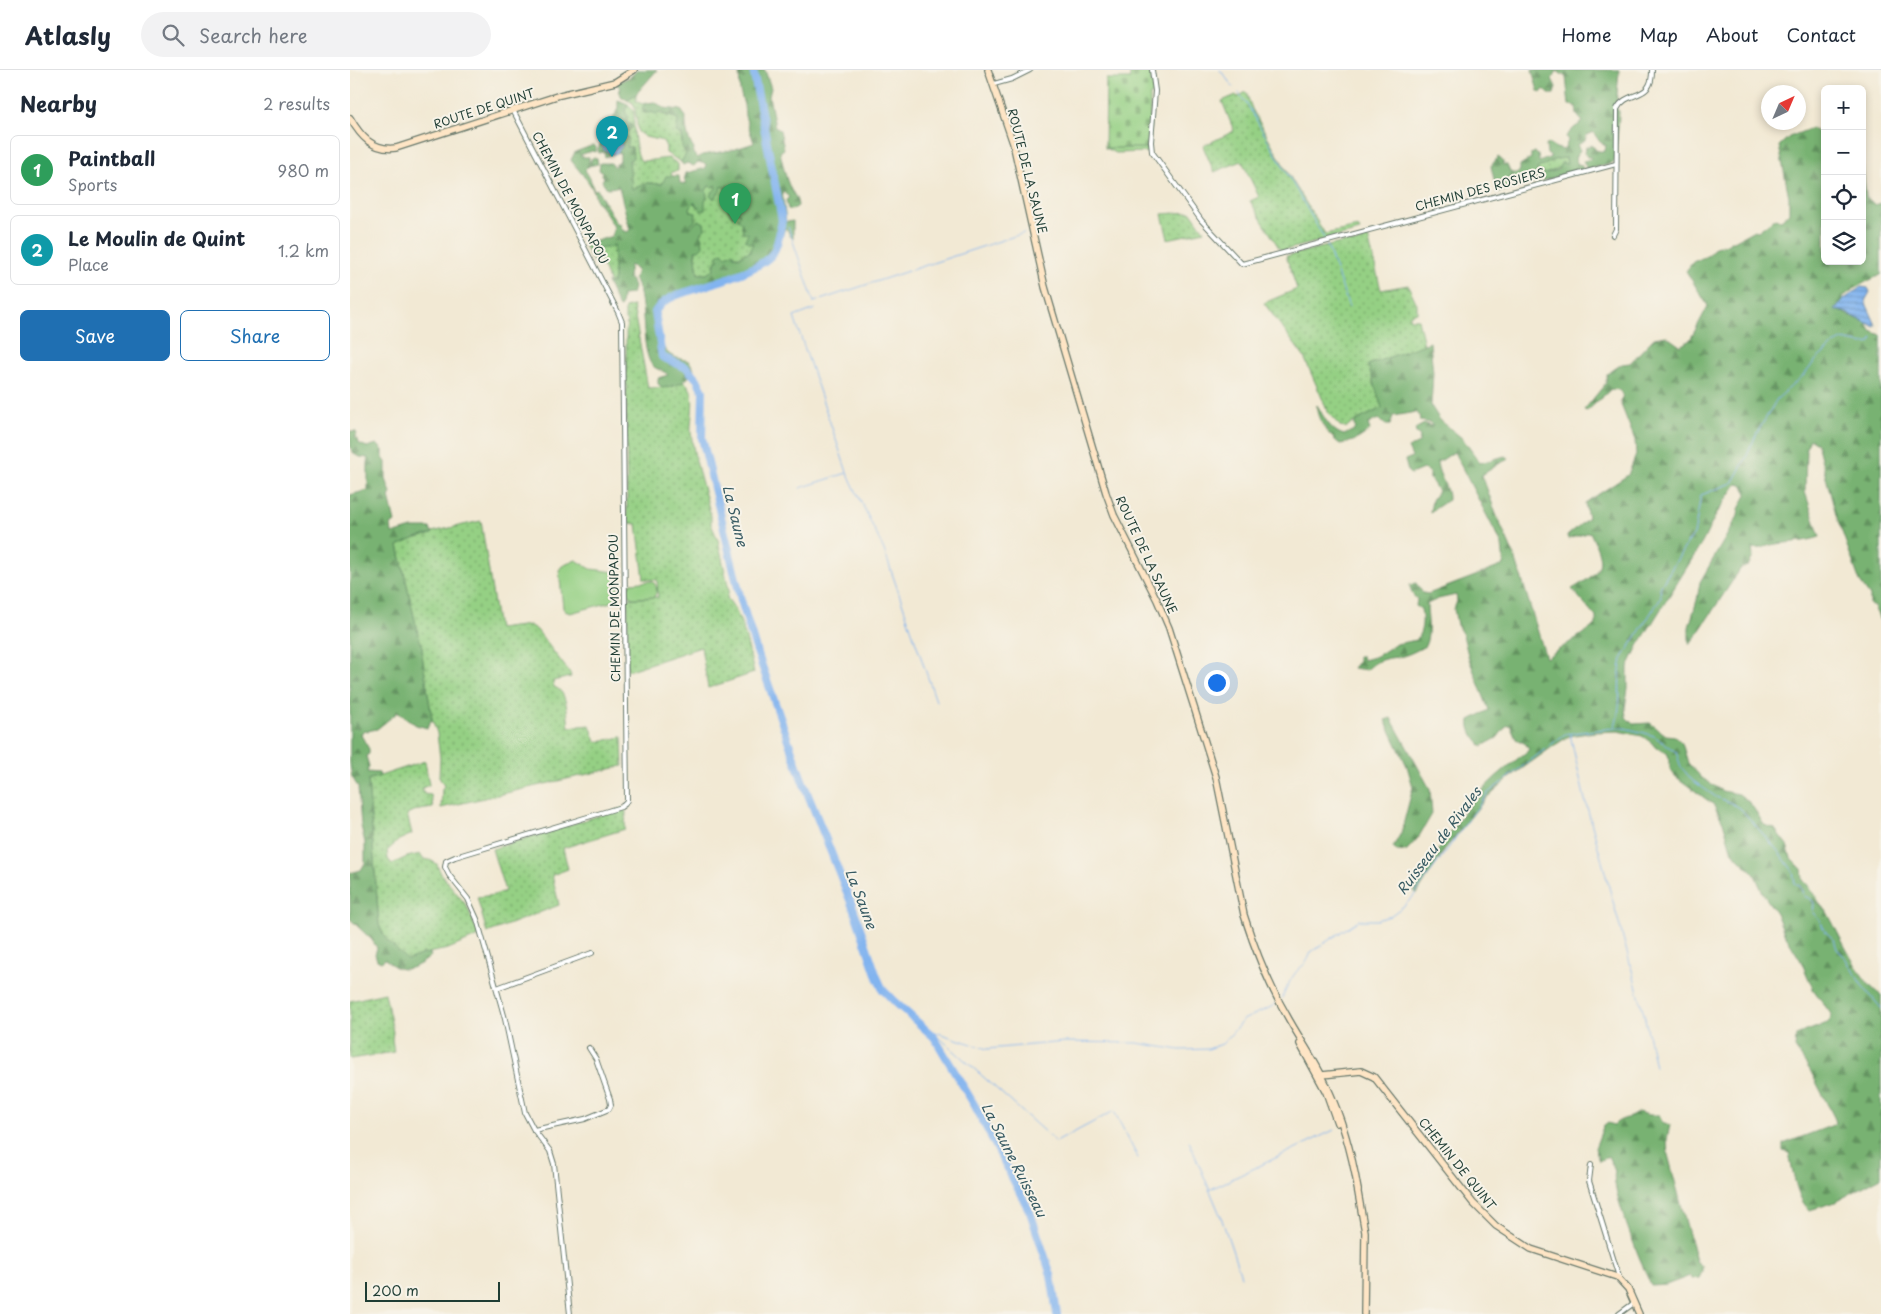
<!DOCTYPE html>
<html lang="en">
<head>
<meta charset="utf-8">
<style>
  body { margin:0; font-family:"Playpen Sans",sans-serif; background:#f2f2f3; color:#1f2937 }
  .controls { position:absolute; right:15px; top:15px; display:grid; overflow:hidden; border-radius:8px; box-shadow:0 2px 8px #0003 }
  .controls button { width:45px; height:45px; display:grid; place-items:center; padding:0; border:0; border-bottom:1px solid #e0e1e3; background:#fff; color:#1f2937; font:25px sans-serif }
  .compass { position:absolute; left:1411px; top:15px; width:45px; height:45px; border-radius:50%; background:#fff; box-shadow:0 2px 8px #0003; rotate:44deg }
  .scale { position:absolute; left:15px; bottom:12px; width:135px; box-sizing:border-box; padding-left:5px; border:2px solid #1f3d34; border-top:0; font-size:14px; line-height:18px; white-space:nowrap; color:#1f3d34; -webkit-text-stroke:4px #f7f3e8; paint-order:stroke }
  .you { position:absolute; left:866px; top:612px; width:18px; height:18px; margin:-12px; border:4px solid #fff; border-radius:50%; background:#1a73e8; box-shadow:0 0 0 8px #1a73e833 }
  .badge { display:grid; place-items:center; width:32px; height:32px; border-radius:50%; background:#1f6fb2; color:#fff; font-size:16px; font-weight:700 }
  .pin { position:absolute; translate:-50% -41px; filter:drop-shadow(0 1px 2px #0008) }
  .pin::after { content:''; position:absolute; top:26px; width:18px; height:15px; background:inherit; clip-path:polygon(0 0,100% 0,50% 100%) }
  .list { margin:0; padding:0; list-style:none }
  h2 { display:flex; justify-content:space-between; align-items:center; height:65px; margin:0; padding:0 20px; font-size:21px }
  h2 small { font-size:16px; font-weight:400; color:#747a83 }
  .list li { display:grid; grid-template-columns:32px 1fr auto; gap:15px; align-items:center; box-sizing:border-box; height:70px; margin:0 10px 10px; padding:0 10px; border:1px solid #e0e1e3; border-radius:8px }
  .list b { display:block; font-size:19px; white-space:nowrap }
  .list p { margin:0; font-size:16px; white-space:nowrap; color:#747a83 }
  .list em { font-size:16px; font-style:normal; color:#747a83 }
  .actions { display:flex; gap:10px; padding:15px 20px }
  .actions a { flex:1; padding:11px 0; border:1px solid #1f6fb2; border-radius:8px; text-align:center; font-size:18px; color:#1f6fb2 }
  .actions .main { background:#1f6fb2; color:#fff }
  .icon { flex:none; width:28px; height:28px; fill:none; stroke:currentColor; stroke-width:2; stroke-linecap:round; stroke-linejoin:round }
  .map { position:relative; flex:none; width:1531px; height:1244px; overflow:hidden }
  header { display:flex; align-items:center; gap:30px; box-sizing:border-box; height:70px; padding:0 25px; background:#fff; border-bottom:1px solid #e0e1e3 }
  header strong { font-size:24px }
  nav { display:flex; gap:28px; margin-inline-start:auto; font-size:18px }
  .search { width:350px; height:45px; background:#f2f2f3; display:flex; align-items:center; gap:12px; box-sizing:border-box; padding:0 18px; border-radius:28px; color:#747a83; font-size:19px }
  main { display:flex }
  aside { flex:1; background:#fff }
  .map>svg:first-child { display:block }
</style>
</head>
<body>
<header>
<strong>Atlasly</strong>
<div class="search"><svg class="icon" aria-label="search" viewBox="0 0 24 24"><circle cx="10" cy="10" r="6"/><path d="M15 15l6 6"/></svg>Search here</div>
<nav><a>Home</a><a>Map</a><a>About</a><a>Contact</a></nav>
</header>
<main>
<aside>
<h2>Nearby<small>2 results</small></h2>
<ul class="list">
<li><span class="badge" style="background:#2e9e5b">1</span><div><b>Paintball</b><p>Sports</p></div><em>980 m</em></li>
<li><span class="badge" style="background:#0f9aa8">2</span><div><b>Le Moulin de Quint</b><p>Place</p></div><em>1.2 km</em></li>
</ul>
<div class="actions"><a class="main">Save</a><a>Share</a></div>
</aside>
<div class="map">
<svg width="1531" height="1244" viewBox="0 0 1531 1244">
  <defs>
    <pattern id="grass-dots" width="8" height="8" patternUnits="userSpaceOnUse" patternTransform="scale(1.25)"><rect width="8" height="8" fill="#95d084"/><path d="M2 2h.1M6 6h.1" fill="none" stroke="#79aa6d" stroke-width="1.8" stroke-linecap="round"/></pattern>
    <pattern id="forest-firs" width="22" height="20" patternUnits="userSpaceOnUse" patternTransform="scale(1.25)"><rect width="22" height="20" fill="#78b272"/><path d="M5 1l3.5 6h-7zM16 11l3.5 6h-7z" fill="#62925e"/></pattern>
    <pattern id="cemetery-stones" width="16" height="16" patternUnits="userSpaceOnUse" patternTransform="scale(1.25)"><rect width="16" height="16" fill="#95d084"/><path d="M2 7V4a2 2 0 0 1 4 0v3zM10 15v-3a2 2 0 0 1 4 0v3z" fill="#79aa6d"/></pattern>
    <pattern id="water-rules" width="6" height="5" patternUnits="userSpaceOnUse" patternTransform="scale(1.25)"><rect width="6" height="5" fill="#82b4ef"/><path d="M0 2.5h6" fill="none" stroke="#6a94c2"/></pattern>
  </defs>
  <rect width="100%" height="100%" fill="#f7f3e8"/>
  <filter id="ink" filterUnits="userSpaceOnUse"><feTurbulence type="fractalNoise" baseFrequency=".02" numOctaves="2"/><feDisplacementMap in="SourceGraphic" scale="10" xChannelSelector="R" yChannelSelector="G"/><feConvolveMatrix kernelMatrix="1 2 1 2 8 2 1 2 1" color-interpolation-filters="sRGB"/></filter>
  <filter id="wash" filterUnits="userSpaceOnUse"><feTurbulence type="fractalNoise" baseFrequency=".0096" numOctaves="4" result="noise"/><feDisplacementMap in="SourceGraphic" scale="20" xChannelSelector="R" yChannelSelector="G"/><feGaussianBlur stdDeviation="1.12" result="paint"/><feColorMatrix in="noise" values="0 0 0 0 0 0 0 0 0 0 0 0 0 0 0 0 0 1.4 0 .05"/><feComposite in="paint" operator="in"/></filter>
  <g filter="url(#wash)">
    <rect width="100%" height="100%" fill="#f2e9d4"/>
    <g fill="url(#grass-dots)" stroke="#5a865c">
      <path d="M896 22 902 39 943 112 975 164 1008 157 1010 161 931 181 900 131 909 127 892 91 864 102 853 76 884 61 872 31 886 25 888 27Z"/>
      <path d="M286 24V31L292 34 296 33 292 38 328 49C331 60 330 74 336 84L331 92 316 83V77L313 71 295 67 288 62 285 38 283 33 277 30Z"/>
      <path d="M278 34 284 41C284 58 283 73 290 90L294 91 319 88 328 94V101L321 102 322 107 312 114 297 113 282 120 279 98 282 77H277L273 60 279 61 275 40Z"/>
      <path d="M755 78H797L798 82 765 83Z"/>
      <path d="M1216 88 1217 95 1194 104 1187 100 1188 98 1206 89Z"/>
      <path d="M367 114 366 118 374 116 375 122 390 144 392 152 398 162 403 175C396 192 388 183 375 187 371 188 368 192 364 194V199L357 204H348C346 188 342 171 355 159L354 153 349 150 342 158 339 156 345 151 340 138 343 132 348 136 355 131 356 120 359 116Z"/>
      <path d="M841 142 854 161 818 169 812 144Z"/>
      <path d="M1018 167 1031 220 1058 215 1067 234V242L1059 245 1060 249H1068L1074 275 1018 295 1032 338 1006 351 996 358 990 356 979 344 954 287 914 233 947 219 936 186 995 172 1005 173Z"/>
      <path d="M264 174V209L262 213 259 211 245 178 261 177Z"/>
      <path d="M283 236 298 318 322 317 333 311C349 320 340 346 341 362 344 391 354 418 361 446V454L368 470 379 520 377 528C394 548 398 579 404 603L358 618 351 577 277 601 278 529 308 527 307 510 294 509 287 454 279 453 277 450 276 261 277 252 275 250V238Z"/>
      <path d="M131 451 148 559 179 555 187 560 220 603 221 607 203 611 204 617C218 621 217 644 219 657L240 655 246 672 272 667 273 696 91 738 92 719 94 716 89 707 90 688 87 663 82 649 72 585V574L69 569 48 475 66 468 82 464V462Z"/>
      <path d="M75 691 79 715 72 718 74 724 81 725 83 738 63 741 57 744 62 764 49 770 37 781 38 789 42 794 57 787 70 784 73 789 80 790 87 794 91 804 117 836 129 866 98 879 73 884 57 891 35 868 29 855 18 710Z"/>
      <path d="M273 738 276 741 275 759 213 778 218 799 202 805 209 835 137 863 127 827 144 825 155 821 142 779Z"/>
      <path d="M35 923 43 962 42 969 44 982 0 989V931Z"/>
    </g>
    <g fill="url(#forest-firs)" stroke="#4c7853" fill-rule="evenodd">
      <path d="M287 0H307L286 24 277 30 272 27 269 22 271 17 267 15 268 12 280 7Z"/>
      <path d="M389 0H415L421 18 419 26 425 57 430 60 434 79 430 82C433 94 435 107 440 118 444 125 447 127 448 136L442 140 438 139 436 130 439 127 432 121 436 152 443 151V168L440 166 438 161 435 158C430 174 425 186 410 197L320 231 309 239C307 249 309 275 317 282 322 288 332 289 339 291L344 299C338 312 326 317 312 318L308 314V308L318 305C313 299 305 301 300 292 290 271 297 226 284 209L287 200 280 195 278 206 284 217 282 224 272 225 271 237 269 238 257 212 262 213 264 209V174L261 177 246 178 250 188 247 191 243 192 234 175 262 166 264 157 250 134 246 131C245 115 229 102 221 90L225 82 244 75 246 77V82L242 81 230 85 233 87H239V92H241V89L244 87 247 89 248 94 239 96 235 100 240 108 244 120 247 119 266 152 271 155 272 160 277 162 280 160 269 117 257 118 252 111 254 107 251 104 253 102 249 100 250 93H261L264 97 270 90V83L267 84 272 76 269 65 257 82 263 84 255 87 254 82 249 83 248 80 251 72 248 68 250 61 258 60 268 38V30L278 34 275 40 277 46 276 52 282 55V58L279 61H273V64L279 69 277 77H282L283 88 279 90 282 119 297 113 312 114 316 106H329L330 113 333 114 336 113 334 110 336 103 356 98V94L348 92 344 96 337 93 333 95 331 92 336 84 332 77V65L326 62 328 49 310 42 306 44 302 42 300 43H294L292 38 296 33 305 32 314 38 331 40 336 47C335 57 338 71 344 79L343 84 348 88 352 85 382 80 404 73 395 46 394 35 390 21ZM366 115V118L360 125 364 129 370 121 371 117 374 116 375 122 381 129 378 141 383 147 388 142 390 144 388 149 391 152 393 162 398 163 395 170 399 173H403L400 182 394 183 391 187 383 186 385 184 383 183 376 186 372 182 367 186 370 189 366 190 364 199 357 204H348L345 180H349L353 176 351 163 355 159 354 153 349 150 344 154 342 157 339 156 345 151 346 143 341 142 340 138 344 132 348 136 351 141 355 140V131L357 126 356 120 359 116 364 117Z"/>
      <path d="M1182 0H1269L1266 38 1269 41C1269 58 1266 74 1265 91L1257 95 1237 99 1233 91 1241 89V87H1237L1235 83 1236 77 1242 75 1246 80 1252 82 1255 81 1256 75 1250 72 1243 62 1236 66 1235 71 1227 75 1230 80 1225 88 1227 93 1232 96 1233 100 1147 123 1141 96 1148 87 1153 91V95H1157L1160 102 1167 104 1170 100V95L1181 88V84L1185 82 1188 85 1189 92 1201 87 1197 84 1196 76 1198 73 1206 78 1214 80 1218 71 1216 66 1224 58 1233 52 1227 45 1226 36 1219 35 1216 7 1207 1 1202 9 1206 17 1204 24H1199L1194 19 1191 23 1188 21ZM1216 88 1217 94 1211 93 1208 100 1194 104 1187 100 1188 98 1206 89Z"/>
      <path d="M1462 58 1468 63 1475 80V191H1512V89L1516 127 1525 135 1531 133V205C1517 211 1505 217 1493 227V230L1485 239 1517 253 1521 261 1531 265V552L1524 537 1520 535V526L1510 512 1486 445 1467 373 1460 369 1456 378 1455 422 1470 467C1455 472 1441 472 1426 474 1417 475 1411 480 1402 478L1403 487 1398 496 1391 498 1340 575 1339 573V557L1347 530 1350 512 1388 446 1389 439 1397 423 1392 415 1387 414 1367 443 1352 473 1288 576 1278 597V618L1275 638 1276 647 1283 654 1300 653 1316 665 1325 666 1332 673 1338 693 1352 708 1372 721 1389 724 1401 734 1414 755 1424 758 1437 775 1441 788 1452 799 1453 810 1463 821 1471 836 1476 840C1488 862 1511 914 1531 925V1107L1485 1132 1460 1140C1446 1130 1443 1099 1439 1083L1433 1081V1074L1486 1054 1485 1049 1460 1000 1445 978 1446 965 1480 952 1481 944 1463 919 1451 891 1435 865 1426 843 1414 825 1404 803 1388 788 1381 779 1373 752 1364 735 1325 706 1320 699V690L1317 683 1305 677 1302 673 1292 666 1268 661 1244 662 1219 666 1202 677 1159 708 1136 728 1094 780 1067 824 1064 822C1085 784 1108 746 1137 715 1150 702 1165 691 1179 680L1176 674 1166 669 1160 655H1157L1147 668 1132 676C1125 669 1118 660 1120 650L1139 640 1119 589 1113 565 1107 555 1104 539 1107 531 1106 525 1088 529 1077 534C1077 548 1081 563 1075 576 1068 580 1060 584 1053 586 1038 589 1029 587 1017 600L1003 598 1008 592V586H1012L1013 590 1027 586 1046 574 1066 570C1073 561 1073 551 1071 539L1066 536 1067 529C1063 526 1060 521 1060 515L1066 513 1073 523 1078 524 1154 495 1152 475 1104 382 1092 390 1087 392C1088 406 1099 417 1098 430L1080 442 1082 430 1088 421 1079 407V402L1073 399 1061 404 1058 402 1055 390 1062 387 1058 378 1069 373 1070 366 1066 363 1065 359 1074 354 1083 356 1081 353 1070 351 1069 345 1066 342 1043 346 1040 355H1036L1028 349 1018 354 1020 360C1009 369 1004 372 990 374 979 366 965 348 967 335 974 347 980 361 994 365L1006 359 1004 355 1006 351 1032 338 1018 295 1080 272 1083 303 1081 336 1090 350 1113 369 1130 393 1155 386 1159 389 1150 393 1132 405 1146 444 1166 490 1196 588 1246 555V547L1222 519C1254 500 1256 496 1240 462L1218 469 1217 466 1238 448 1235 433 1278 405 1286 385 1285 370 1270 332 1273 325 1269 320 1261 319 1237 341 1234 340 1256 313 1257 304 1272 294 1280 293 1304 268 1316 266 1330 276 1340 270 1358 236 1336 201 1343 192 1359 185 1365 177 1378 174 1380 171H1384L1404 160 1408 161 1424 149 1431 150 1439 143V127L1429 76 1439 67Z"/>
      <path d="M0 360 2 362 5 361 7 364 5 367 10 374 17 377 27 374 33 380V388L36 392V409L41 423 39 427 45 452 41 455 42 464 62 458H80L82 464 66 468 48 476 69 568 72 574V585L82 649 77 658 66 655 48 642 27 659 12 662 11 665 19 679V684L16 686 19 696 17 702 29 703 30 706 18 710 29 855 35 868 57 890 73 884 80 883 81 886C73 893 60 902 48 898 44 897 39 892 35 889L31 892 27 890 25 884 27 878 22 870 0 849V803L11 800 15 793V773L11 756 8 717 2 707 0 693V425L18 420V388C0 387 0 379 0 360Z"/>
      <path d="M1041 648 1080 719 1082 744 1068 768 1057 780 1048 781 1043 777 1051 763 1063 717 1057 696 1035 650Z"/>
      <path d="M1288 1042 1299 1045H1309L1312 1052 1320 1055 1317 1069 1318 1085 1346 1191 1352 1196V1202L1349 1208 1342 1209 1340 1206 1316 1215 1301 1216C1293 1196 1259 1118 1265 1101L1258 1086 1249 1091 1245 1078 1253 1057 1258 1053 1264 1055C1271 1047 1279 1050 1288 1042Z"/>
    </g>
    <path fill="url(#cemetery-stones)" stroke="#5a865c" d="M780 0H801L802 10 800 11V13H803V24L800 25V60L797 78H755L756 9H780Z"/>
    <g fill="#95d084" stroke="#5a865c">
      <path d="M226 490 241 499 265 502C268 510 270 523 265 531L220 543 215 541 213 538 209 500 212 496Z"/>
      <path d="M303 511C307 517 308 521 304 527L284 528 280 527 278 518 281 513Z"/>
    </g>
    <g fill="url(#water-rules)" stroke="#507892">
      <path d="M264 62 269 65 272 76 267 84H263L254 80 252 76Z"/>
      <path d="M1511 217 1518 218 1520 222 1515 231C1519 239 1522 247 1526 255L1525 257 1495 242 1485 240 1493 230Z"/>
    </g>
    <g fill="none" stroke-linecap="round" stroke-linejoin="round">
      <g stroke="#82b4ef" stroke-width="1">
        <path d="M870 0 883 17"/>
        <path d="M889 23 900 39 974 168"/>
        <path d="M432 152 435 155"/>
        <path d="M438 157 464 232"/>
        <path d="M977 175 999 237"/>
        <path d="M464 232 674 163"/>
        <path d="M465 239 444 247 497 402 534 480 586 631"/>
        <path d="M450 418 497 403"/>
        <path d="M1264 658C1274 636 1266 611 1272 589L1311 527 1310 518 1312 514 1338 472 1344 465 1351 425 1382 413 1394 392 1407 363 1427 329 1455 304 1464 292 1484 274 1492 270 1514 274 1520 273 1523 268"/>
        <path d="M1220 664 1234 726 1294 944 1305 997"/>
        <path d="M932 928C936 920 940 909 946 902 954 893 956 896 961 882L1009 850H1027L1040 846 1055 835 1062 828 1138 723 1215 664 1264 658H1274L1295 663 1304 666 1326 682 1331 697 1342 710 1366 727 1379 732 1390 738 1428 781 1443 801 1445 813 1450 816 1454 826 1461 829 1464 833 1463 843C1474 852 1470 860 1484 869L1487 879 1494 886 1511 914 1531 938"/>
        <path d="M573 958 637 979 715 972 787 973 830 980 858 979 872 974 877 969 893 950 921 937 926 933"/>
        <path d="M584 967 586 968"/>
        <path d="M591 969 706 1072 764 1041 788 1088"/>
        <path d="M839 1071 871 1147 891 1206"/>
        <path d="M859 1120 984 1060"/>
      </g>
      <path stroke="#82b4ef" stroke-width="8" d="M403 0 432 150C430 161 429 173 423 183 412 200 357 215 336 222 324 226 312 230 305 242L312 287 337 298 347 309 353 321 352 368 391 530 404 573 451 707 504 840 527 907 533 920 546 933 584 967 625 1036 680 1142 701 1205 707 1244"/>
    </g>
  </g>
  <g filter="url(#ink)">
    <g fill="none" stroke-linecap="round" stroke-linejoin="round">
      <g stroke="#69796c" stroke-width="6">
        <g id="street">
          <path d="M802 0 805 21 801 72 802 82 851 150 892 194 1266 94"/>
          <path d="M644 14 662 9 680 0"/>
          <path d="M163 40 268 242 272 252 277 730 275 734 271 737 105 787 96 791 95 797 99 805 118 829 127 849 155 949 175 1043 184 1060 200 1081 204 1094 220 1244"/>
          <path d="M1263 165 1266 159 1267 39C1277 19 1303 32 1302 0"/>
          <path d="M147 918 242 883"/>
          <path d="M184 1060 235 1049 259 1039 261 1035 260 1029 246 989 239 978"/>
          <path d="M1241 1095 1239 1111 1269 1207"/>
          <path d="M1269 1244 1284 1233"/>
        </g>
      </g>
      <g stroke="#69796c" stroke-width="8">
        <g id="secondary">
          <path d="M638 0 663 73 695 217 756 423 764 445 807 530 819 558 866 707 894 845C905 880 918 913 936 944 949 968 965 990 976 1014 992 1048 1002 1084 1008 1120"/>
          <path d="M0 48C11 67 23 81 46 78L210 25 265 12 284 0"/>
          <path d="M950 974 976 1022 987 1053"/>
          <path d="M972 1005 1011 1001 1024 1007 1123 1133 1146 1156 1181 1179 1267 1207 1278 1219 1289 1244"/>
          <path d="M1007 1117 1015 1162 1014 1244"/>
        </g>
      </g>
      <use href="#street" stroke="#fff" stroke-width="4"/>
      <use href="#secondary" stroke="#fee5c5" stroke-width="5.5"/>
    </g>
  </g>
  <g text-anchor="middle" stroke-width="4" stroke-linejoin="round" paint-order="stroke">
    <g font-size="12" fill="#1f3d34" stroke="#f7f3e8">
      <text transform="translate(134 39) rotate(-18)" y="4">ROUTE DE QUINT</text>
      <text transform="translate(677 101) rotate(76)" y="4">ROUTE DE LA SAUNE</text>
      <text transform="translate(1130 120) rotate(-15)" y="4">CHEMIN DES ROSIERS</text>
      <text transform="translate(220 128) rotate(62)" y="4">CHEMIN DE MONPAPOU</text>
      <text transform="translate(796 485) rotate(65)" y="4">ROUTE DE LA SAUNE</text>
      <text transform="translate(265 538) rotate(-91)" y="4">CHEMIN DE MONPAPOU</text>
      <text transform="translate(1107 1094) rotate(51)" y="4">CHEMIN DE QUINT</text>
    </g>
    <g font-size="14" font-style="italic" fill="#385b63" stroke="#f7f3e8">
      <text transform="translate(385 446) rotate(76)" y="5">La Saune</text>
      <text transform="translate(1089 771) rotate(-53)" y="5">Ruisseau de Rivales</text>
      <text transform="translate(511 829) rotate(69)" y="5">La Saune</text>
      <text transform="translate(664 1090) rotate(63)" y="5">La Saune Ruisseau</text>
    </g>
  </g>
</svg>
<div class="controls">
<button>+</button>
<button>−</button>
<button><svg class="icon" aria-label="locate" viewBox="0 0 24 24"><circle cx="12" cy="12" r="6"/><path d="M12 2v4M12 18v4M2 12h4M18 12h4"/></svg></button>
<button><svg class="icon" aria-label="layers" viewBox="0 0 24 24"><path d="M12 4l9 5-9 5-9-5zM3 14l9 5 9-5"/></svg></button>
</div>
<svg class="compass" viewBox="-18 -18 36 36"><path d="M0-13l5 13h-10z" fill="#e53935"/><path d="M0 13l5-13h-10z" fill="#747a83"/></svg>
<div class="scale">200 m</div>
<div class="you"></div>
<div class="pin badge" style="left:385px;top:154px;background:#2e9e5b">1</div>
<div class="pin badge" style="left:262px;top:87px;background:#0f9aa8">2</div>
</div>
</main>
</body>
</html>
